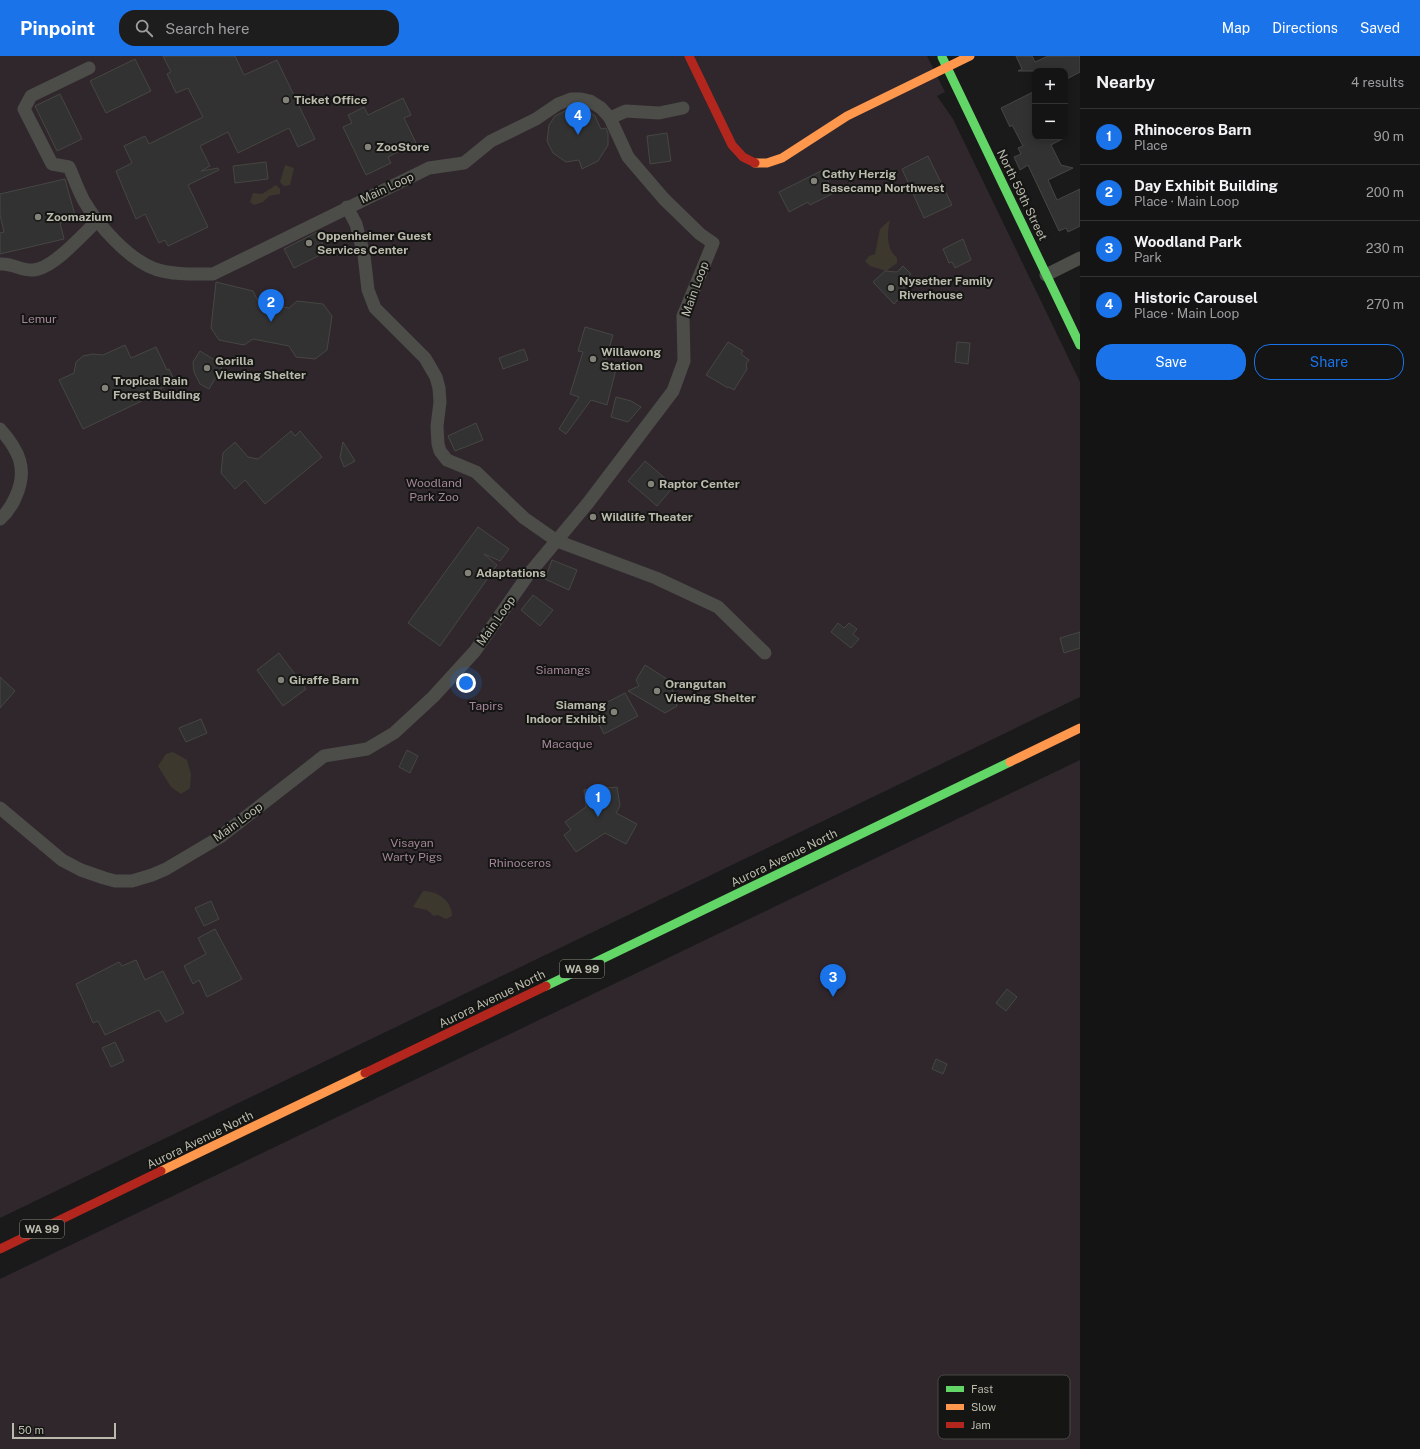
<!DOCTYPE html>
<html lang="en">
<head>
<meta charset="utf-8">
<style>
  body { margin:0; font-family:"Public Sans",sans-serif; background:#1d1d1d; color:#f1f3f6 }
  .controls { position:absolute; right:12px; top:12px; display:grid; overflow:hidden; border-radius:8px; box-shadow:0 2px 10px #0003 }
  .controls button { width:36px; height:36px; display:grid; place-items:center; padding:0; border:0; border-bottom:1px solid #333334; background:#141414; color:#f1f3f6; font:20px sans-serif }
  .scale { position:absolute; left:12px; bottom:10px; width:104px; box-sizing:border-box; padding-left:4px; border:2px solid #babaac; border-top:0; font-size:11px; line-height:14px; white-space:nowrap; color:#babaac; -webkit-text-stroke:3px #151614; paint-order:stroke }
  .you { position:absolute; left:466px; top:627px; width:14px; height:14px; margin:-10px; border:3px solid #fff; border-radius:50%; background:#1a73e8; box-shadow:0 0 0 6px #1a73e833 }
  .badge { display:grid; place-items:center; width:26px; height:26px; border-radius:50%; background:#1a73e8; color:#fff; font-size:13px; font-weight:700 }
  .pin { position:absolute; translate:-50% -33px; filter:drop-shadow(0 1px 2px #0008) }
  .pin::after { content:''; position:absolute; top:21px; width:14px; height:12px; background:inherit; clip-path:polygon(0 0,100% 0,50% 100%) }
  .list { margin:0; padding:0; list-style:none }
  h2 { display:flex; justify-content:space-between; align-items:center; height:52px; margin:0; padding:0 16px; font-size:17px }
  h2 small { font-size:13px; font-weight:400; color:#9d9ea0 }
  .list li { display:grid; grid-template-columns:26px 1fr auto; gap:12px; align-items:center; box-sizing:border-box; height:56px; padding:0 16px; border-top:1px solid #333334 }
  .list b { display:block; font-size:15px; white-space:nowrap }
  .list p { margin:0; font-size:13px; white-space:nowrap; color:#9d9ea0 }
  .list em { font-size:13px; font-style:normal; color:#9d9ea0 }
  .actions { display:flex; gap:8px; padding:12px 16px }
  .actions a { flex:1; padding:9px 0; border:1px solid #1a73e8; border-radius:16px; text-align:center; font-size:14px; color:#1a73e8 }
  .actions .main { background:#1a73e8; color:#fff }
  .icon { flex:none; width:22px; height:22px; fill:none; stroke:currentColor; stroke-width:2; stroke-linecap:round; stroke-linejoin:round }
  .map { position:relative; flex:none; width:1080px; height:1393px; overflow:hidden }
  header { display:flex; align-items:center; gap:24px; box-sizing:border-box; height:56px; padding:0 20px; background:#1a73e8; color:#fff }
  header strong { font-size:19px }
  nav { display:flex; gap:22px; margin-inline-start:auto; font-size:14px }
  .search { width:280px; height:36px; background:#1d1d1d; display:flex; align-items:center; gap:10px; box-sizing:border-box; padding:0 14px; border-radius:16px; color:#9d9ea0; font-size:15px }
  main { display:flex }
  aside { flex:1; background:#141414 }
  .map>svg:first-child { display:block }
</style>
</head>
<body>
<header>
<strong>Pinpoint</strong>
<div class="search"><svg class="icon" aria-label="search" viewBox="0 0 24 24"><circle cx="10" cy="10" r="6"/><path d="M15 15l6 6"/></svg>Search here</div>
<nav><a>Map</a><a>Directions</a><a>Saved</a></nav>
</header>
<main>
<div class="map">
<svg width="1080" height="1393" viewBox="0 0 1080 1393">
  <rect width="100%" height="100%" fill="#1a1a1a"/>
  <g fill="#30272c">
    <path d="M0 0H927L945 36 937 40 953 63 1080 326V641L0 1162Z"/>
    <path d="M1080 704V1393H0V1223Z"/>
  </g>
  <g fill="#3c382e">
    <path d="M285 109 294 112 290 129 284 130 280 126Z"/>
    <path d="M276 129 280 133V138L269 140 263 146 254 149 250 146 253 137 262 138Z"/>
    <path d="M890 164C887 177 886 192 897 202V207L886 215 870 210 865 205 869 200 875 198 880 173Z"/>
    <path d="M173 696 187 704 191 718 190 732 181 738 171 731 158 710 166 698Z"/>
    <path d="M423 835C438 835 452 845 452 860L446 863 438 859 434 860 427 854 413 851Z"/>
  </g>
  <g fill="#323232" stroke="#464642">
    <path d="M163 0H235L244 19 277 4 315 83 298 91 289 72 238 97 228 76 200 90 210 110 201 115 218 112 219 114 188 129 208 171 168 190 165 184 159 187 145 158 136 163 116 115 132 107 124 90 145 80 149 88 203 61 188 32 176 37 167 18 171 16Z"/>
    <path d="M1016 0H1032L1035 6 1048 0H1080V16L1065 24V15H1018L1022 13Z"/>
    <path d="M135 3 151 35 106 57 90 25Z"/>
    <path d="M1035 35V81H1066L1051 89 1061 109 1073 112 1048 124 1057 144 1080 133V170L1068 176 1066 172 1059 175 1028 109 1020 114 1014 101 1021 98 1018 92 1023 90 1012 69 1010 71 1009 69 1001 52Z"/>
    <path d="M60 38 82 83 57 95 35 50Z"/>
    <path d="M403 42 411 59 404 62 416 87 388 101 391 107 366 119 343 71 352 67 348 59 364 51 368 59Z"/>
    <path d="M571 52H583L595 60 601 73 606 72 608 77V89L598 105 582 113 579 104 566 106 553 97 547 85 549 69 555 60Z"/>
    <path d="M667 77 671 105 650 108 647 80Z"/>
    <path d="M928 100 952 149 924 162 902 113Z"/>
    <path d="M266 106 268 123 235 127 233 110Z"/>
    <path d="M823 114 834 137 810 149 808 146 789 156 779 136Z"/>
    <path d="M65 123 76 163 60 167 64 183 0 198V177L4 176 0 159V138Z"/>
    <path d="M317 176 326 196 294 212 284 193Z"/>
    <path d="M963 183 971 204 955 212 952 206 949 207 943 193Z"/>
    <path d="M903 210 911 218 904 225V237L894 248 873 226 885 215 897 216Z"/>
    <path d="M216 226 253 235 259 247 289 252 297 245 323 248 332 260 327 294 315 303 296 301 289 290 253 283 244 289 219 284 211 272Z"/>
    <path d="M585 271 613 279 604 310 616 313 607 349 591 344 566 378 559 373 579 341 570 338 583 296 578 295Z"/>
    <path d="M728 286 743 295 741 298 749 304 746 308 747 313 734 334 729 331 728 332 706 319Z"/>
    <path d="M957 286 970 287 968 308 955 306Z"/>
    <path d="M125 289 131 302 156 291 167 314 169 313 175 326 149 338 150 341 83 373 59 324 74 317 76 306 83 300 93 298 103 299Z"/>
    <path d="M524 293 528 304 503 313 499 302Z"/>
    <path d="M200 295 223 309 209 333 200 328 194 316 193 306Z"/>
    <path d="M616 341 631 345 641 351 628 366 611 361Z"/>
    <path d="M476 367 483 384 455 395 448 380Z"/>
    <path d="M291 375 295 380 300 375 322 401 265 448 245 424 235 433 221 417 223 397 235 386 248 401 258 403Z"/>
    <path d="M343 386 355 405 344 411 340 401Z"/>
    <path d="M645 405 674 430 657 450 628 425Z"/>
    <path d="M478 471 509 493 500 505 484 498 497 509 440 590 408 567Z"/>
    <path d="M552 504 577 514 569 534 545 523Z"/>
    <path d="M533 539 553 554 540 570 521 554Z"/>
    <path d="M838 567 844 572 849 567 857 573 853 578 859 583 851 592 831 576Z"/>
    <path d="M1080 576V592L1064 597 1060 582Z"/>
    <path d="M279 597 306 633 283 650 257 614Z"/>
    <path d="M645 609 670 625 677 650 665 657 628 635 639 630 636 624Z"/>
    <path d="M0 621 15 635 0 652Z"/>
    <path d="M625 637 638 660 604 678 592 654Z"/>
    <path d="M201 663 207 677 186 686 179 672Z"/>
    <path d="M407 694 418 700 410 717 399 711Z"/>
    <path d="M617 731 620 750 616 757 637 768 626 788 605 777 576 796 564 779 571 774 565 766 586 751 584 734Z"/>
    <path d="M211 845 219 863 204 870 195 852Z"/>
    <path d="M215 873 242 923 207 941 199 924 193 928 184 910 206 898 198 882Z"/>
    <path d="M136 904 145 924 163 915 184 957 166 966 159 954 105 979 98 965 93 967 76 928 119 906 122 910Z"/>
    <path d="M1007 933 1017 941 1006 955 996 947Z"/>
    <path d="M115 986 124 1005 111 1011 102 992Z"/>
    <path d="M936 1003 947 1008 943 1018 932 1013Z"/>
  </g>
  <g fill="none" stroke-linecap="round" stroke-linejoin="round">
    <g stroke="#4c4c49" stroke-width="13">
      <path d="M610 62 626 55 659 57 683 52"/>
      <path d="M347 151 356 168 364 199 368 234 375 252 425 302 436 321 439 332 440 346 437 370 438 388 440 395 447 404 476 416 524 462 557 485 656 522 718 551 765 597"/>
      <path d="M0 208C12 207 22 215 33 214 53 213 83 178 98 164"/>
      <path d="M1046 219 1080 202"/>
      <path d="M0 373C19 394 28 413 16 440 12 450 8 456 0 463"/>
      <path d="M0 752 62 804 81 814 104 822 115 825H132L152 819 166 813 220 781 324 700 367 693 394 677 433 641 475 595 528 519 588 447 673 335 684 305 683 260 713 187 700 178 664 143 628 101 610 62 601 52 590 45 581 43H571L558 48 536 63 491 85 464 107 429 112 213 218C194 218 173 219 155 213 128 203 98 169 84 145 78 134 74 122 69 111L52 108 24 53 31 40 89 12"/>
    </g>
    <g stroke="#63d668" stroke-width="9">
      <path d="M942 1 1080 289"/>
      <path d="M546 930 1010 706"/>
    </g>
    <g stroke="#ff974d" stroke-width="9">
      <path d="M755 107H767L782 102 847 60 970 0"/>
      <path d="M1010 706 1080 672"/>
      <path d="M161 1115 365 1017"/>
    </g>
    <g stroke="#b3261e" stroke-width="9">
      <path d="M689 0 732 89 743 101 755 107"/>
      <path d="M365 1017 546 930"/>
      <path d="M0 1193 161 1115"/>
    </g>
  </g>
  <g fill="#828279" stroke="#151614" stroke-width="1.5">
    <circle cx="286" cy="44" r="4"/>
    <circle cx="368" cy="91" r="4"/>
    <circle cx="814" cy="125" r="4"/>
    <circle cx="38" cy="161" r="4"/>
    <circle cx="309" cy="187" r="4"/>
    <circle cx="891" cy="232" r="4"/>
    <circle cx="593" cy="303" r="4"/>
    <circle cx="207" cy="312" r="4"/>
    <circle cx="105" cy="332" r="4"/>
    <circle cx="651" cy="428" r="4"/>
    <circle cx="593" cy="461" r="4"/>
    <circle cx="468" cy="517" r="4"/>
    <circle cx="281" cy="624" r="4"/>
    <circle cx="657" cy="635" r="4"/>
    <circle cx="614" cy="656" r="4"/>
  </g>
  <g text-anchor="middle" stroke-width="4" stroke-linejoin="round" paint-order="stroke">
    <g fill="#151614" stroke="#88897e" stroke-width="1">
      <rect x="560" y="904" width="44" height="18" rx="3"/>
      <rect x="20" y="1164" width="44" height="18" rx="3"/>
    </g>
    <g font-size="11" font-weight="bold" fill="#babaac">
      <text x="582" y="917">WA 99</text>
      <text x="42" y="1177">WA 99</text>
    </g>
    <g font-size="12" font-weight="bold" fill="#babaac" stroke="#151614" text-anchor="start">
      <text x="294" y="48">Ticket Office</text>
      <text x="376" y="95">ZooStore</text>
      <text x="822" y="122">Cathy Herzig<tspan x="822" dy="14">Basecamp Northwest</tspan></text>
      <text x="46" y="165">Zoomazium</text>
      <text x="317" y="184">Oppenheimer Guest<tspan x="317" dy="14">Services Center</tspan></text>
      <text x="899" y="229">Nysether Family<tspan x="899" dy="14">Riverhouse</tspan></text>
      <text x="601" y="300">Willawong<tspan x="601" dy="14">Station</tspan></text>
      <text x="215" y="309">Gorilla<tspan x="215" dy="14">Viewing Shelter</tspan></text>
      <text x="113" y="329">Tropical Rain<tspan x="113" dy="14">Forest Building</tspan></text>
      <text x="659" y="432">Raptor Center</text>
      <text x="601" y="465">Wildlife Theater</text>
      <text x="476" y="521">Adaptations</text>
      <text x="289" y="628">Giraffe Barn</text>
      <text x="665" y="632">Orangutan<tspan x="665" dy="14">Viewing Shelter</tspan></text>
      <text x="606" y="653" text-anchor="end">Siamang<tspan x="606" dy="14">Indoor Exhibit</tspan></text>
    </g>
    <g font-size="12" fill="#babaac" stroke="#151614">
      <text transform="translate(387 132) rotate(-25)" y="4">Main Loop</text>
      <text transform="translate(1022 139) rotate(64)" y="4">North 59th Street</text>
      <text transform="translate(695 233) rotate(-70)" y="4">Main Loop</text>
      <text transform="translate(496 565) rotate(-55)" y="4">Main Loop</text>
      <text transform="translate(238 766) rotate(-36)" y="4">Main Loop</text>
      <text transform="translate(784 802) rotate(-26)" y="4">Aurora Avenue North</text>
      <text transform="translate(492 943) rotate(-26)" y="4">Aurora Avenue North</text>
      <text transform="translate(200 1084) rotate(-26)" y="4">Aurora Avenue North</text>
    </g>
    <g font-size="12" fill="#a48598" stroke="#151614">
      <text x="39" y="267">Lemur</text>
      <text x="434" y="431">Woodland<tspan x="434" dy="14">Park Zoo</tspan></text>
      <text x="563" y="618">Siamangs</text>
      <text x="486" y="654">Tapirs</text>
      <text x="567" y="692">Macaque</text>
      <text x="412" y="791">Visayan<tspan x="412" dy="14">Warty Pigs</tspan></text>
      <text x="520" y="811">Rhinoceros</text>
    </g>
  </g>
  <rect x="938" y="1319" width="132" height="64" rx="6" fill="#151614" stroke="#474742" stroke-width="1"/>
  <rect x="946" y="1330" width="18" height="6" fill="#63d668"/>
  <rect x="946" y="1348" width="18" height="6" fill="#ff974d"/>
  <rect x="946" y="1366" width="18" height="6" fill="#b3261e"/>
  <g font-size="11" fill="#babaac">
    <text x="971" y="1337">Fast</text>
    <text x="971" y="1355">Slow</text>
    <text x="971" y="1373">Jam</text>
  </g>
</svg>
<div class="controls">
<button>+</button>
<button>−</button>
</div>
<div class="scale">50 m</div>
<div class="you"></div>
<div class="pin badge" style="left:598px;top:761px">1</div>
<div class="pin badge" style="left:271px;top:266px">2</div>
<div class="pin badge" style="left:833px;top:941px">3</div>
<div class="pin badge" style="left:578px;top:79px">4</div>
</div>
<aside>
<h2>Nearby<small>4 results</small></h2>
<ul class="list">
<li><span class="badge">1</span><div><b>Rhinoceros Barn</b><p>Place</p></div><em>90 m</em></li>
<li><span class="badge">2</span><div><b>Day Exhibit Building</b><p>Place · Main Loop</p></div><em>200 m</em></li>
<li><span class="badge">3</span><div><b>Woodland Park</b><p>Park</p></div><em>230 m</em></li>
<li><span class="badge">4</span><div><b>Historic Carousel</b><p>Place · Main Loop</p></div><em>270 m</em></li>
</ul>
<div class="actions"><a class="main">Save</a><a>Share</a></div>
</aside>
</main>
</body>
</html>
